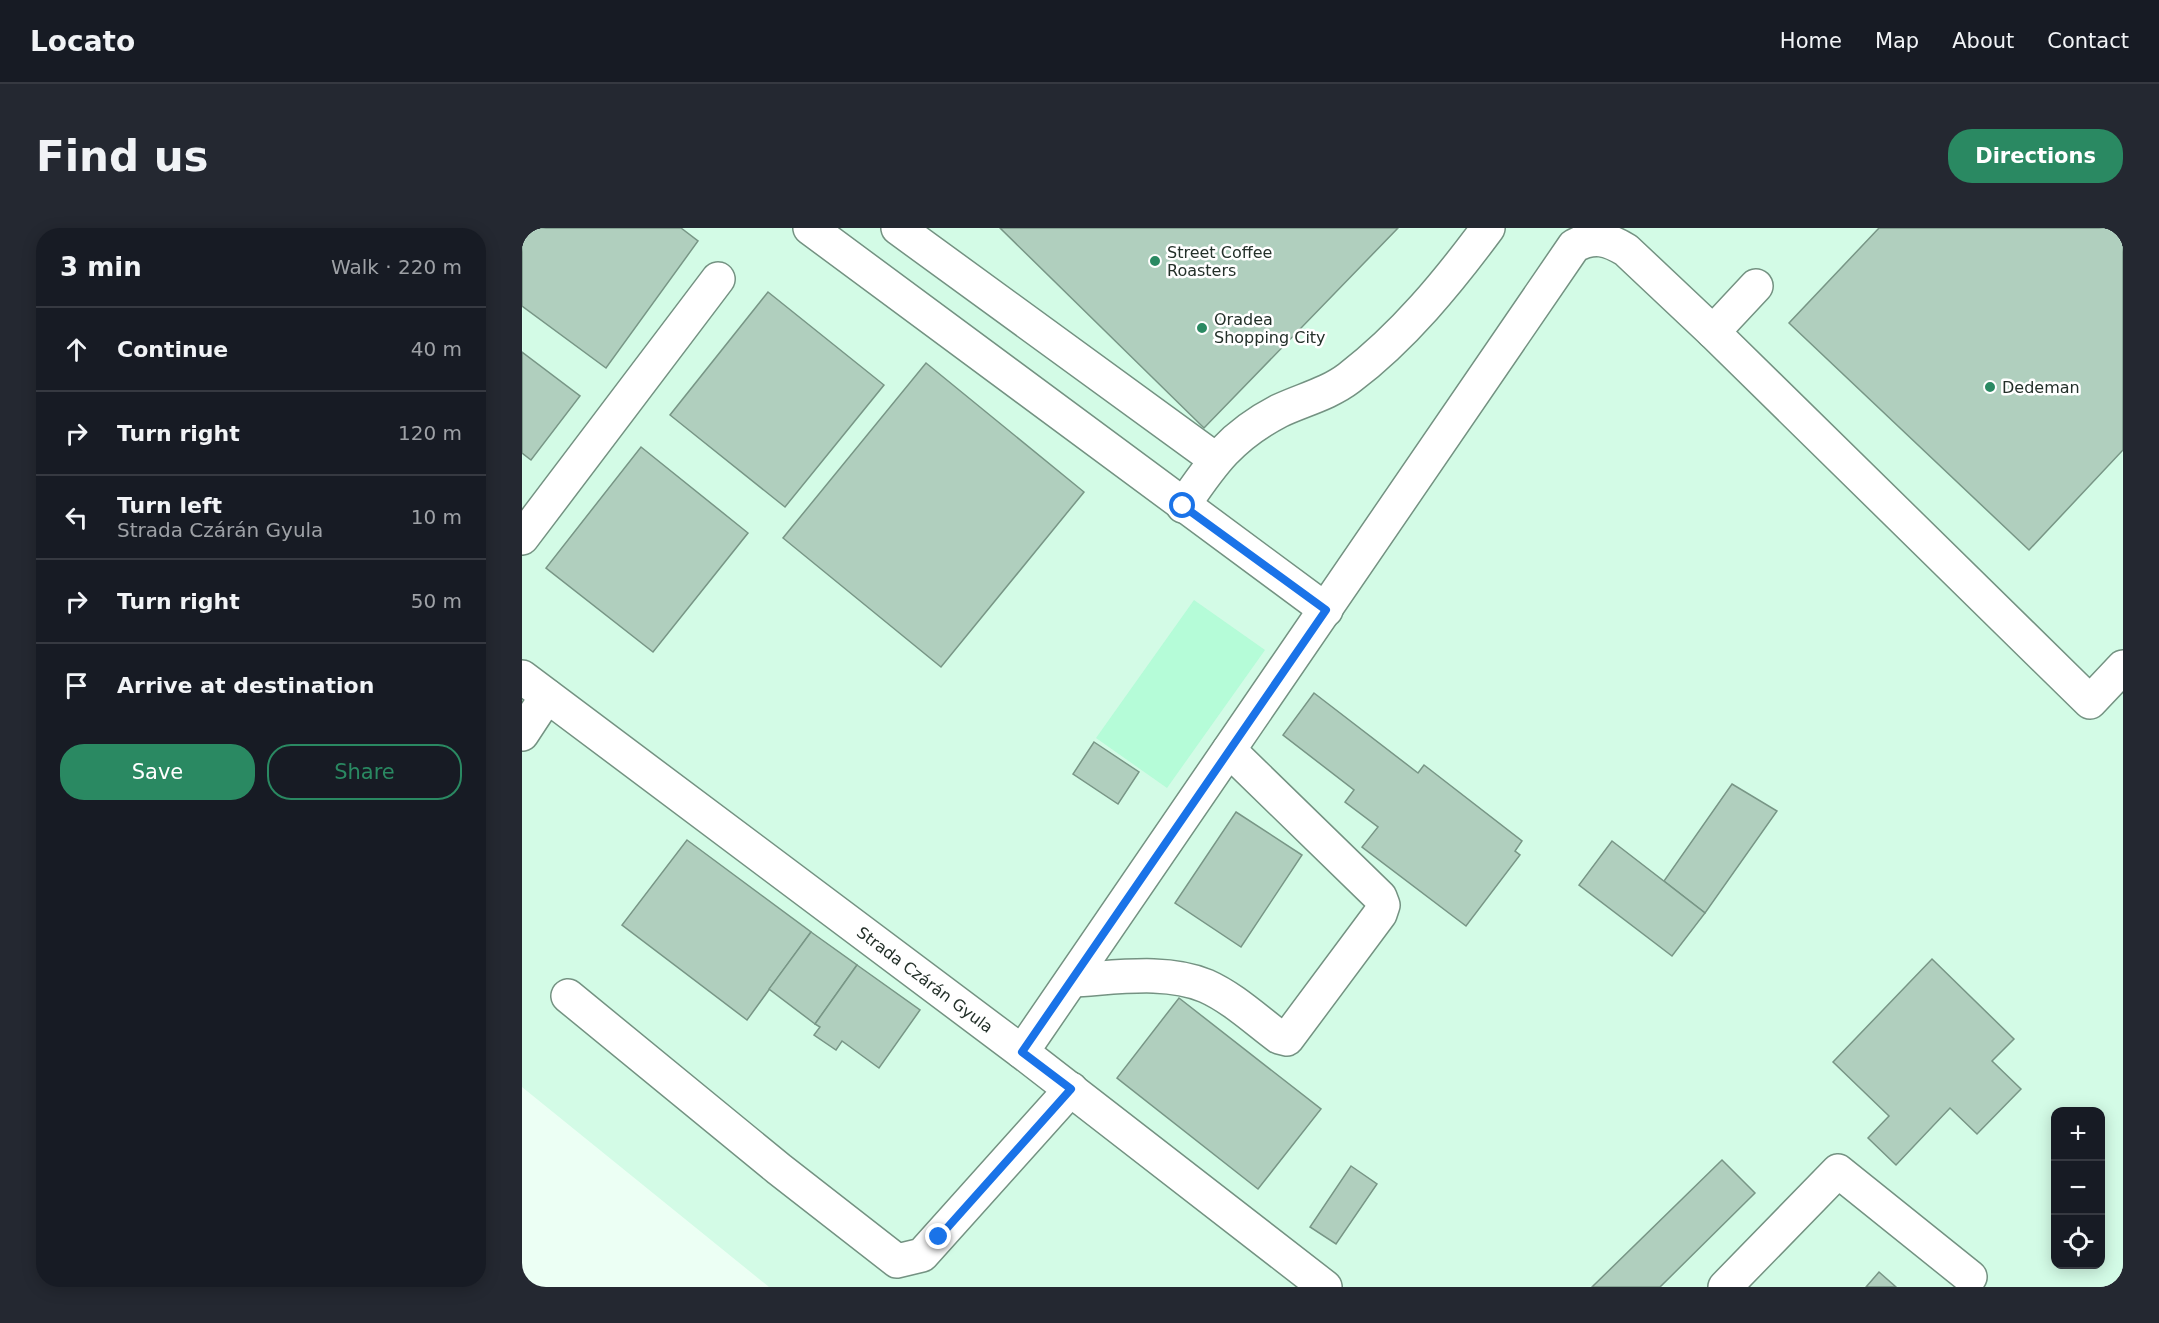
<!DOCTYPE html>
<html lang="en">
<head>
<meta charset="utf-8">
<style>
  body { margin:0; font-family:"DejaVu Sans",sans-serif; background:#242831; color:#f1f3f6 }
  .controls { position:absolute; right:18px; bottom:18px; display:grid; overflow:hidden; border-radius:12px; box-shadow:0 3px 15px #0003 }
  .controls button { width:54px; height:54px; display:grid; place-items:center; padding:0; border:0; border-bottom:2px solid #363941; background:#171b24; color:#f1f3f6; font:30px sans-serif }
  .stop { position:absolute; width:18px; height:18px; margin:-14px; border:4px solid #1a73e8; border-radius:50%; background:#fff }
  .stop.end { background:#1a73e8; border-color:#fff; box-shadow:0 2px 6px #0008 }
  .list { margin:0; padding:0; list-style:none }
  h2 { display:flex; justify-content:space-between; align-items:center; height:78px; margin:0; padding:0 24px; font-size:26px }
  h2 small { font-size:20px; font-weight:400; color:#9ea1a6 }
  .list li { display:grid; grid-template-columns:39px 1fr auto; gap:18px; align-items:center; box-sizing:border-box; height:84px; padding:0 24px; border-top:2px solid #363941 }
  .list b { display:block; font-size:22px; white-space:nowrap }
  .list p { margin:0; font-size:20px; white-space:nowrap; color:#9ea1a6 }
  .list em { font-size:20px; font-style:normal; color:#9ea1a6 }
  .actions { display:flex; gap:12px; padding:18px 24px }
  .actions a { flex:1; padding:14px 0; border:2px solid #2a8962; border-radius:24px; text-align:center; font-size:21px; color:#2a8962 }
  .actions .main { background:#2a8962; color:#fff }
  .icon { flex:none; width:33px; height:33px; fill:none; stroke:currentColor; stroke-width:2; stroke-linecap:round; stroke-linejoin:round }
  .map { position:relative; flex:none; width:1601px; height:1059px; overflow:hidden; border-radius:24px }
  header { display:flex; align-items:center; gap:36px; box-sizing:border-box; height:84px; padding:0 30px; background:#171b24; border-bottom:2px solid #363941 }
  header strong { font-size:28px }
  nav { display:flex; gap:33px; margin-inline-start:auto; font-size:21px }
  .intro { display:flex; align-items:center; justify-content:space-between; box-sizing:border-box; height:144px; padding:0 36px }
  h1 { margin:0; font-size:42px }
  .button { padding:15px 27px; border-radius:24px; background:#2a8962; color:#fff; font-size:21px; font-weight:700 }
  main { display:flex; gap:36px; padding:0 36px }
  aside { flex:1; background:#171b24; border-radius:24px; box-shadow:0 3px 15px #0003 }
  .map>svg:first-child { display:block }
</style>
</head>
<body>
<header>
<strong>Locato</strong>
<nav><a>Home</a><a>Map</a><a>About</a><a>Contact</a></nav>
</header>
<div class="intro"><h1>Find us</h1><a class="button">Directions</a></div>
<main>
<aside>
<h2>3 min<small>Walk · 220 m</small></h2>
<ul class="list">
<li><svg class="icon" aria-label="ahead" viewBox="0 0 24 24"><path d="M12 20V5M6 11l6-6 6 6"/></svg><div><b>Continue</b></div><em>40 m</em></li>
<li><svg class="icon" aria-label="right" viewBox="0 0 24 24"><path d="M7 20v-9h11M14 6l5 5-5 5"/></svg><div><b>Turn right</b></div><em>120 m</em></li>
<li><svg class="icon" aria-label="left" viewBox="0 0 24 24"><path d="M17 20v-9H6M10 6l-5 5 5 5"/></svg><div><b>Turn left</b><p>Strada Czárán Gyula</p></div><em>10 m</em></li>
<li><svg class="icon" aria-label="right" viewBox="0 0 24 24"><path d="M7 20v-9h11M14 6l5 5-5 5"/></svg><div><b>Turn right</b></div><em>50 m</em></li>
<li><svg class="icon" aria-label="arrive" viewBox="0 0 24 24"><path d="M6 21V4h12l-3 4 3 4H6"/></svg><div><b>Arrive at destination</b></div></li>
</ul>
<div class="actions"><a class="main">Save</a><a>Share</a></div>
</aside>
<div class="map">
<svg width="1601" height="1059" viewBox="0 0 1601 1059">
  <rect width="100%" height="100%" fill="#ecfff4"/>
  <path fill="#d3fbe6" fill-rule="evenodd" d="M0 0H1601V1059H247L0 859ZM1534 884H1578V1036H1534Z"/>
  <path fill="#b5fcd8" d="M672 372 743 422 645 560 574 510Z"/>
  <g fill="#b0cfbe" stroke="#789686" stroke-width="1.5">
    <path d="M0 0H159L176 13 84 140 0 78Z"/>
    <path d="M478 0H876L682 200Z"/>
    <path d="M1357 0H1601V222L1507 322 1267 95Z"/>
    <path d="M246 64 362 157 263 279 148 187Z"/>
    <path d="M0 124 58 168 9 232 0 225Z"/>
    <path d="M404 135 562 264 419 439 261 310Z"/>
    <path d="M119 219 226 305 131 424 24 340Z"/>
    <path d="M792 465 896 545 902 537 1000 613 993 623 998 627 944 698 840 619 856 599 823 574 832 562 761 507Z"/>
    <path d="M572 514 617 544 596 576 551 546Z"/>
    <path d="M1210 556 1255 583 1183 685 1142 653Z"/>
    <path d="M714 584 780 627 719 719 653 675Z"/>
    <path d="M165 612 289 704 225 792 100 697Z"/>
    <path d="M1090 613 1183 685 1150 728 1057 657Z"/>
    <path d="M289 704 335 737 293 796 247 761Z"/>
    <path d="M1410 731 1492 811 1470 833 1499 861 1455 906 1428 880 1374 937 1346 910 1367 888 1311 834Z"/>
    <path d="M335 737 398 782 357 840 320 813 314 822 292 807 298 799 293 796Z"/>
    <path d="M657 770 799 881 736 961 595 850Z"/>
    <path d="M1200 932 1233 965 1138 1059H1070Z"/>
    <path d="M829 938 855 956 814 1016 788 999Z"/>
    <path d="M1357 1044 1374 1059H1344Z"/>
  </g>
  <g fill="none" stroke-linecap="round" stroke-linejoin="round">
    <g stroke="#749282" stroke-width="36">
      <g id="minor">
        <path d="M288 0 804 382"/>
        <path d="M376 0 693 231"/>
        <path d="M1191 104 1568 474 1601 439"/>
        <path d="M661 278C690 235 709 208 757 183 780 172 806 166 827 150 881 109 926 54 966 0"/>
        <path d="M0 310 196 51"/>
        <path id="s1" d="M0 449 500 824 803 1059"/>
        <path d="M0 506 25 468"/>
        <path d="M550 752C592 750 644 741 684 758 711 770 734 792 757 809L765 811 858 686 861 677 858 669 707 522"/>
        <path d="M46 768 257 941 375 1033 400 1027 549 861"/>
        <path d="M500 824 1052 18C1072 7 1086 11 1104 22L1191 104 1234 58"/>
        <path d="M1203 1059 1316 943 1448 1049"/>
      </g>
    </g>
    <use href="#minor" stroke="#fff" stroke-width="33"/>
  </g>
  <g fill="none" stroke-linecap="round" stroke-linejoin="round">
    <path stroke="#1a73e8" stroke-width="8" d="M417 1009 549 861 500 824 804 382 661 278"/>
  </g>
  <g fill="#2a8962" stroke="#fff" stroke-width="2">
    <circle cx="633" cy="33" r="6"/>
    <circle cx="680" cy="100" r="6"/>
    <circle cx="1468" cy="159" r="6"/>
  </g>
  <g text-anchor="middle" stroke-width="5" stroke-linejoin="round" paint-order="stroke">
    <g font-size="16" fill="#233029" stroke="#fff" text-anchor="start">
      <text x="645" y="30">Street Coffee<tspan x="645" dy="18">Roasters</tspan></text>
      <text x="692" y="97">Oradea<tspan x="692" dy="18">Shopping City</tspan></text>
      <text x="1480" y="165">Dedeman</text>
    </g>
    <g font-size="16" fill="#233029" stroke="#fff">
      <text dy="6" stroke="none"><textPath href="#s1" startOffset="504">Strada Czárán Gyula</textPath></text>
    </g>
  </g>
</svg>
<div class="controls">
<button>+</button>
<button>−</button>
<button><svg class="icon" aria-label="locate" viewBox="0 0 24 24"><circle cx="12" cy="12" r="6"/><path d="M12 2v4M12 18v4M2 12h4M18 12h4"/></svg></button>
</div>
<div class="stop" style="left:661px;top:278px"></div>
<div class="stop end" style="left:417px;top:1009px"></div>
</div>
</main>
</body>
</html>
